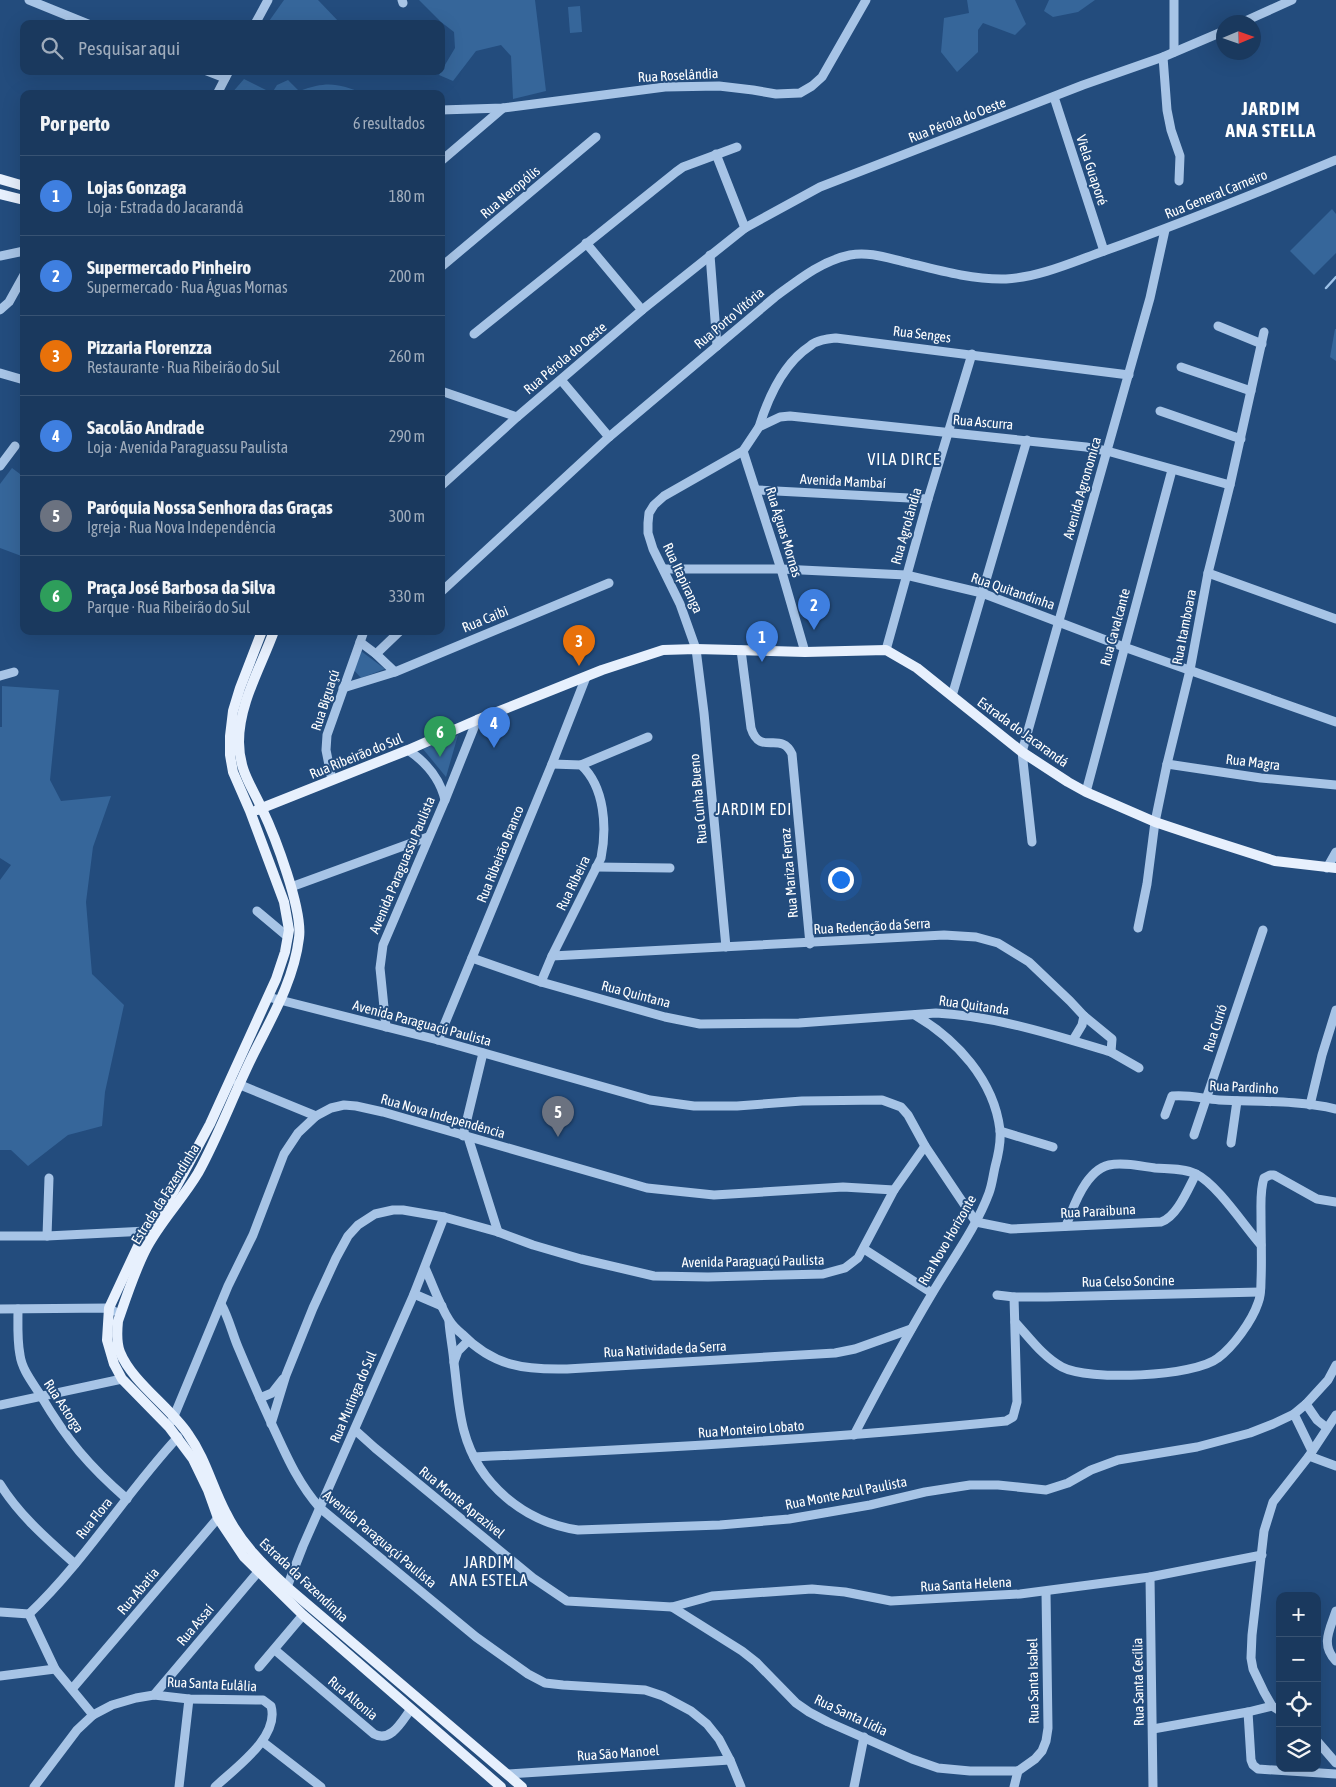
<!DOCTYPE html>
<html lang="pt">
<head>
<meta charset="utf-8">
<style>
  body { margin:0; font-family:"Asap Condensed",sans-serif; background:#234064; color:#f1f3f6 }
  .controls { position:absolute; right:15px; bottom:15px; display:grid; overflow:hidden; border-radius:10px; box-shadow:0 5px 20px #0002 }
  .controls button { width:45px; height:45px; display:grid; place-items:center; padding:0; border:0; border-bottom:1px solid #385373; background:#1a395e; color:#f1f3f6; font:25px sans-serif }
  .compass { position:absolute; left:1216px; top:15px; width:45px; height:45px; border-radius:50%; background:#1a395e; box-shadow:0 5px 20px #0002; rotate:88deg }
  .you { position:absolute; left:840px; top:879px; width:18px; height:18px; margin:-12px; border:4px solid #fff; border-radius:50%; background:#1a73e8; box-shadow:0 0 0 8px #1a73e833 }
  .badge { display:grid; place-items:center; width:32px; height:32px; border-radius:50%; background:#d6ab8b; color:#fff; font-size:16px; font-weight:700 }
  .pin { position:absolute; translate:-50% -41px; filter:drop-shadow(0 1px 2px #0008) }
  .pin::after { content:''; position:absolute; top:26px; width:18px; height:15px; background:inherit; clip-path:polygon(0 0,100% 0,50% 100%) }
  .list { margin:0; padding:0; list-style:none }
  h2 { display:flex; justify-content:space-between; align-items:center; height:65px; margin:0; padding:0 20px; font-size:21px }
  h2 small { font-size:16px; font-weight:400; color:#9facbc }
  .list li { display:grid; grid-template-columns:32px 1fr auto; gap:15px; align-items:center; box-sizing:border-box; height:80px; padding:0 20px; border-top:1px solid #385373 }
  .list b { display:block; font-size:19px; white-space:nowrap }
  .list p { margin:0; font-size:16px; white-space:nowrap; color:#9facbc }
  .list em { font-size:16px; font-style:normal; color:#9facbc }
  .icon { flex:none; width:28px; height:28px; fill:none; stroke:currentColor; stroke-width:2; stroke-linecap:round; stroke-linejoin:round }
  .map { position:relative; flex:none; width:1336px; height:1787px; overflow:hidden }
  .search { position:absolute; background:#1a395e; box-shadow:0 5px 20px #0002; left:20px; top:20px; width:425px; height:55px; display:flex; align-items:center; gap:12px; box-sizing:border-box; padding:0 18px; border-radius:10px; color:#9facbc; font-size:19px }
  .panel { position:absolute; background:#1a395e; box-shadow:0 5px 20px #0002; left:20px; top:90px; width:425px; height:545px; border-radius:10px }
  .map>svg:first-child { display:block }
</style>
</head>
<body>
<div class="map">
<svg width="1336" height="1787" viewBox="0 0 1336 1787">
  <rect width="100%" height="100%" fill="#234c7d"/>
  <g fill="#36669a">
    <path d="M284 0H318L341 24H267Z"/>
    <path d="M419 0H535L546 91 513 99 511 56 501 45 476 51 453 81 439 75 455 48 454 32 441 22Z"/>
    <path d="M967 0H1015L1026 24 1015 35 983 23 978 30V52L957 72 941 52 944 18 969 13Z"/>
    <path d="M1049 0H1095L1078 12 1053 17 1044 11Z"/>
    <path d="M580 6 582 32 570 33 568 7Z"/>
    <path d="M244 79 272 93 277 85 288 80 299 91C330 80 337 84 367 94H231Z"/>
    <path d="M1332 209 1336 214V253L1314 275 1290 251Z"/>
    <path d="M1335 329H1336V361L1330 357Z"/>
    <path d="M21 425 24 426V466H21Z"/>
    <path d="M12 468 24 477V557L0 548V484Z"/>
    <path d="M361 651 385 669 361 678 353 669Z"/>
    <path d="M2 686 59 690 50 780 61 801 111 796 93 847 86 902 92 974 124 1005 105 1092 102 1126 68 1135 28 1166 11 1150H0V880L11 865 0 858V727H2Z"/>
    <path d="M458 735 446 777 423 749Z"/>
  </g>
  <g fill="none" stroke-linecap="round" stroke-linejoin="round">
    <path stroke="#9bc0e7" stroke-width="2.5" d="M1326 288 1336 277"/>
    <g stroke="#a7c4e6" stroke-width="9">
      <path d="M29 0 88 24"/>
      <path d="M402 0 403 3"/>
      <path d="M1174 0V52"/>
      <path d="M1243 22 1292 0"/>
      <path d="M255 24 268 0"/>
      <path d="M1163 57 1167 110 1171 130 1180 156 1179 181"/>
      <path d="M207 71 225 78"/>
      <path d="M217 94 229 71"/>
      <path d="M1054 97 1104 251"/>
      <path d="M441 110 503 108 665 87 719 86 753 90 776 94 800 93 812 86 822 77 866 0"/>
      <path d="M716 154 745 228"/>
      <path d="M441 161 503 108"/>
      <path d="M586 243 642 310"/>
      <path d="M710 255 717 346"/>
      <path d="M0 256 24 251"/>
      <path d="M441 267 596 137"/>
      <path d="M0 310 9 302 24 275"/>
      <path d="M1218 326 1262 344"/>
      <path d="M474 334 676 172 683 167 737 147"/>
      <path d="M1181 367 1251 391"/>
      <path d="M0 373 24 380"/>
      <path d="M561 380 609 437"/>
      <path d="M441 391 517 417"/>
      <path d="M1160 411 1241 439"/>
      <path d="M759 427C768 398 784 363 810 346 817 340 827 339 836 338L1129 375"/>
      <path d="M743 451 781 569 805 652"/>
      <path d="M0 466 15 446"/>
      <path d="M441 486 517 417 642 310 745 228 820 187 1083 85 1163 57 1224 31"/>
      <path d="M757 490 928 499"/>
      <path d="M664 569H781L906 575 982 593 1124 647 1336 722"/>
      <path d="M1208 573 1336 619"/>
      <path d="M441 592 609 437 775 297C798 280 821 261 850 255 870 251 890 259 909 263 941 271 974 280 1006 279 1040 277 1073 262 1104 251 1182 223 1259 192 1336 160"/>
      <path d="M360 642 376 654 395 672"/>
      <path d="M741 650 751 728C760 757 781 730 792 754L810 944"/>
      <path d="M886 650 928 499 972 354"/>
      <path d="M376 654 400 631"/>
      <path d="M0 676 14 672"/>
      <path d="M343 688 395 672 609 583"/>
      <path d="M952 696 1027 440"/>
      <path d="M408 750C427 763 440 778 445 800"/>
      <path d="M1167 764 1261 778 1336 785"/>
      <path d="M581 765 648 737"/>
      <path d="M332 780 326 750 327 735 364 631"/>
      <path d="M1086 792 1172 470"/>
      <path d="M1032 842 1022 752 1150 298 1165 230"/>
      <path d="M596 867 670 868"/>
      <path d="M1327 868 1336 852"/>
      <path d="M291 887 428 837"/>
      <path d="M257 911 288 937"/>
      <path d="M1138 928 1147 884 1155 822 1167 764 1190 670 1208 573 1230 485 1264 332"/>
      <path d="M726 947 704 713 696 649 680 604 653 549 648 533V523L649 513 654 505 664 496 743 451 759 427 780 417 790 416 1086 447 1107 451 1230 485"/>
      <path d="M552 956 944 935 976 937 998 943 1029 962 1070 1001 1084 1016 1112 1039 1111 1052 1139 1068"/>
      <path d="M472 958 541 982 665 1017 700 1024 799 1023 936 1013C996 1016 1054 1035 1111 1052"/>
      <path d="M541 982 552 956 601 858C607 828 605 787 581 765L552 764"/>
      <path d="M268 997 438 1040 650 1100 694 1106H737L802 1101 882 1100 901 1107 908 1115 925 1146 976 1222"/>
      <path d="M386 1027 380 968 383 945 445 800 477 720"/>
      <path d="M438 1040 552 764 586 677"/>
      <path d="M1073 1040 1082 1025 1084 1016"/>
      <path d="M238 1084 316 1116"/>
      <path d="M1310 1105 1322 1055 1336 1010"/>
      <path d="M1165 1115 1172 1096C1188 1094 1204 1099 1219 1100 1258 1102 1298 1100 1336 1109"/>
      <path d="M1000 1131 1053 1147"/>
      <path d="M1194 1135 1263 930"/>
      <path d="M463 1136 483 1053"/>
      <path d="M468 1137 498 1232"/>
      <path d="M1231 1143 1237 1101"/>
      <path d="M976 1222 1011 1229 1161 1222C1177 1217 1188 1189 1196 1174"/>
      <path d="M1066 1226C1073 1207 1086 1170 1109 1165 1123 1162 1140 1166 1155 1168 1168 1169 1184 1168 1196 1174 1217 1184 1245 1227 1261 1245"/>
      <path d="M0 1236H47L147 1231"/>
      <path d="M47 1236 49 1178"/>
      <path d="M864 1249 932 1293"/>
      <path d="M425 1268C433 1285 439 1304 449 1320 452 1325 457 1330 462 1334 493 1366 524 1370 567 1369L835 1353 855 1349 911 1329"/>
      <path d="M414 1294 442 1306"/>
      <path d="M997 1295 1014 1297H1047L1260 1292"/>
      <path d="M221 1304C229 1318 232 1333 238 1347 248 1371 258 1394 269 1418 284 1450 296 1481 320 1508L476 1637 528 1674 545 1683 563 1685 645 1690 663 1696 691 1711 707 1724 719 1739 730 1760 741 1787"/>
      <path d="M0 1309 109 1308 114 1311"/>
      <path d="M18 1309C18 1324 17 1340 20 1355 22 1370 33 1383 41 1396 67 1440 89 1466 127 1499"/>
      <path d="M449 1322C450 1336 453 1349 454 1363 457 1386 458 1409 464 1431 478 1484 524 1522 578 1530L720 1525 789 1519 870 1505 925 1492 970 1485H998L1046 1490 1068 1483 1091 1470 1118 1460 1197 1447 1250 1433 1273 1424 1294 1414 1306 1404 1328 1380 1336 1365"/>
      <path d="M1015 1322C1029 1337 1043 1357 1062 1367 1088 1381 1194 1377 1218 1358 1233 1347 1252 1321 1258 1303 1261 1296 1261 1288 1261 1281 1262 1259 1261 1237 1261 1216 1261 1203 1260 1190 1264 1178L1270 1175H1274L1317 1199 1336 1202"/>
      <path d="M454 1362 458 1351 468 1341"/>
      <path d="M260 1398 272 1393 283 1379"/>
      <path d="M1306 1404 1317 1420 1327 1428"/>
      <path d="M0 1405 122 1379"/>
      <path d="M1294 1414 1312 1451"/>
      <path d="M172 1421 228 1286 253 1235 284 1154 298 1133 316 1116 331 1108 344 1105 356 1106 383 1112 647 1188 714 1195 843 1187 894 1190"/>
      <path d="M271 1424 286 1375 313 1308 336 1258 348 1236 358 1225 375 1214 393 1210H403L444 1217 498 1232 533 1245 581 1259 654 1276 708 1277 823 1274 845 1268 858 1258 894 1190 925 1146"/>
      <path d="M355 1430 375 1448 533 1578 567 1601 672 1607 712 1596 812 1589 845 1592 891 1601 1020 1594 1150 1577 1262 1555"/>
      <path d="M854 1435C879 1387 905 1339 933 1292 952 1260 976 1228 989 1193 992 1185 993 1176 995 1167 998 1156 1001 1141 1000 1130 994 1080 956 1039 915 1015"/>
      <path d="M1309 1456 1336 1466"/>
      <path d="M474 1457C652 1449 829 1439 1006 1421L1013 1417 1017 1402 1014 1297"/>
      <path d="M0 1484C19 1515 48 1540 75 1564"/>
      <path d="M1150 1577 1153 1787"/>
      <path d="M287 1587 303 1546 414 1294 444 1217"/>
      <path d="M672 1607 742 1651 756 1662 796 1703 809 1712 828 1722 912 1759 938 1768 970 1771H1018"/>
      <path d="M1336 1611C1330 1629 1320 1645 1336 1661"/>
      <path d="M0 1612 29 1614"/>
      <path d="M29 1614C85 1561 126 1493 178 1437"/>
      <path d="M29 1614 55 1669 93 1715"/>
      <path d="M275 1650 374 1734C391 1743 402 1721 411 1709"/>
      <path d="M259 1667 303 1615"/>
      <path d="M0 1676 55 1669"/>
      <path d="M72 1689 218 1518 223 1515"/>
      <path d="M154 1695 258 1572"/>
      <path d="M1280 1711 1272 1706 1264 1692 1253 1669 1251 1658 1252 1635 1264 1531 1273 1502 1309 1456 1336 1415"/>
      <path d="M1248 1712 1251 1760 1253 1765 1258 1769 1336 1774"/>
      <path d="M1153 1729 1248 1712 1272 1706"/>
      <path d="M1317 1741 1336 1763"/>
      <path d="M263 1742 321 1787"/>
      <path d="M508 1774 730 1760"/>
      <path d="M34 1787 77 1730 93 1715 112 1705 136 1698 154 1695 189 1699 263 1700 271 1706C280 1737 235 1768 215 1787"/>
      <path d="M179 1787 189 1699"/>
      <path d="M854 1787 864 1737"/>
      <path d="M1014 1787 1018 1771 1035 1759 1042 1751 1046 1741 1048 1728 1046 1592"/>
    </g>
    <g stroke="#e7f0fd" stroke-width="10">
      <path d="M0 179 24 186"/>
      <path d="M0 194 24 200"/>
      <path d="M262 631 240 688 233 711 230 736V755L233 772 250 811 284 902 289 930 285 952 276 979 210 1124 174 1191 138 1246 109 1308 107 1340 114 1364 122 1379 169 1427 193 1459 208 1490 218 1518 244 1557 303 1615 501 1787"/>
      <path d="M274 631C261 667 239 703 239 742 239 770 251 785 262 809 275 836 303 910 299 938 294 980 272 1017 254 1053 234 1093 219 1135 198 1173 182 1200 159 1223 145 1251 134 1273 126 1298 118 1321 117 1331 116 1342 120 1352 132 1382 170 1407 188 1434 206 1459 212 1487 226 1513 240 1542 263 1565 287 1587L522 1787"/>
      <path d="M257 810 408 750 477 720 602 670 663 650 696 649 805 652 886 650 917 668 1022 752 1068 782 1086 792 1155 822 1200 837 1275 861 1336 868"/>
    </g>
  </g>
  <g text-anchor="middle" stroke-width="4" stroke-linejoin="round" paint-order="stroke">
    <g font-size="14" fill="#fff" stroke="#234c7d">
      <text transform="translate(678 75) rotate(-3)" y="5">Rua Roselândia</text>
      <text transform="translate(957 120) rotate(-21)" y="5">Rua Pérola do Oeste</text>
      <text transform="translate(1092 170) rotate(72)" y="5">Viela Guaporé</text>
      <text transform="translate(510 192) rotate(-40)" y="5">Rua Neropólis</text>
      <text transform="translate(1216 194) rotate(-22)" y="5">Rua General Carneiro</text>
      <text transform="translate(729 318) rotate(-40)" y="5">Rua Porto Vitória</text>
      <text transform="translate(922 334) rotate(7)" y="5">Rua Senges</text>
      <text transform="translate(565 358) rotate(-40)" y="5">Rua Pérola do Oeste</text>
      <text transform="translate(983 422) rotate(5)" y="5">Rua Ascurra</text>
      <text transform="translate(843 481) rotate(3)" y="5">Avenida Mambaí</text>
      <text transform="translate(1082 488) rotate(-74)" y="5">Avenida Agronomica</text>
      <text transform="translate(906 526) rotate(-74)" y="5">Rua Agrolândia</text>
      <text transform="translate(784 532) rotate(73)" y="5">Rua Águas Mornas</text>
      <text transform="translate(683 578) rotate(65)" y="5">Rua Itapiranga</text>
      <text transform="translate(1013 591) rotate(19)" y="5">Rua Quitandinha</text>
      <text transform="translate(485 619) rotate(-22)" y="5">Rua Caibi</text>
      <text transform="translate(1115 627) rotate(-75)" y="5">Rua Cavalcante</text>
      <text transform="translate(1184 627) rotate(-79)" y="5">Rua Itamboara</text>
      <text transform="translate(325 700) rotate(-72)" y="5">Rua Biguaçú</text>
      <text transform="translate(1023 732) rotate(36)" y="5">Estrada do Jacarandá</text>
      <text transform="translate(356 756) rotate(-22)" y="5">Rua Ribeirão do Sul</text>
      <text transform="translate(1253 762) rotate(7)" y="5">Rua Magra</text>
      <text transform="translate(698 799) rotate(-95)" y="5">Rua Cunha Bueno</text>
      <text transform="translate(500 854) rotate(-68)" y="5">Rua Ribeirão Branco</text>
      <text transform="translate(402 865) rotate(-67)" y="5">Avenida Paraguassu Paulista</text>
      <text transform="translate(789 873) rotate(-95)" y="5">Rua Mariza Ferraz</text>
      <text transform="translate(573 883) rotate(-64)" y="5">Rua Ribeira</text>
      <text transform="translate(872 926) rotate(-3)" y="5">Rua Redenção da Serra</text>
      <text transform="translate(636 994) rotate(15)" y="5">Rua Quintana</text>
      <text transform="translate(974 1005) rotate(8)" y="5">Rua Quitanda</text>
      <text transform="translate(422 1023) rotate(15)" y="5">Avenida Paraguaçú Paulista</text>
      <text transform="translate(1215 1028) rotate(-72)" y="5">Rua Curió</text>
      <text transform="translate(1244 1087) rotate(3)" y="5">Rua Pardinho</text>
      <text transform="translate(443 1116) rotate(16)" y="5">Rua Nova Independência</text>
      <text transform="translate(165 1194) rotate(-58)" y="5">Estrada da Fazendinha</text>
      <text transform="translate(1098 1211) rotate(-3)" y="5">Rua Paraibuna</text>
      <text transform="translate(947 1240) rotate(-60)" y="5">Rua Novo Horizonte</text>
      <text transform="translate(753 1261) rotate(-1)" y="5">Avenida Paraguaçú Paulista</text>
      <text transform="translate(1128 1281) rotate(-1)" y="5">Rua Celso Soncine</text>
      <text transform="translate(665 1349) rotate(-3)" y="5">Rua Natividade da Serra</text>
      <text transform="translate(353 1397) rotate(-67)" y="5">Rua Mutinga do Sul</text>
      <text transform="translate(64 1406) rotate(57)" y="5">Rua Astorga</text>
      <text transform="translate(751 1429) rotate(-4)" y="5">Rua Monteiro Lobato</text>
      <text transform="translate(846 1493) rotate(-11)" y="5">Rua Monte Azul Paulista</text>
      <text transform="translate(462 1502) rotate(39)" y="5">Rua Monte Aprazivel</text>
      <text transform="translate(94 1518) rotate(-51)" y="5">Rua Flora</text>
      <text transform="translate(380 1539) rotate(40)" y="5">Avenida Paraguaçú Paulista</text>
      <text transform="translate(304 1580) rotate(43)" y="5">Estrada da Fazendinha</text>
      <text transform="translate(966 1584) rotate(-3)" y="5">Rua Santa Helena</text>
      <text transform="translate(138 1591) rotate(-50)" y="5">Rua Abatia</text>
      <text transform="translate(195 1625) rotate(-50)" y="5">Rua Assaí</text>
      <text transform="translate(1033 1681) rotate(-91)" y="5">Rua Santa Isabel</text>
      <text transform="translate(1138 1682) rotate(-91)" y="5">Rua Santa Cecília</text>
      <text transform="translate(212 1684) rotate(3)" y="5">Rua Santa Eulâlia</text>
      <text transform="translate(353 1698) rotate(40)" y="5">Rua Altonia</text>
      <text transform="translate(851 1715) rotate(25)" y="5">Rua Santa Lídia</text>
      <text transform="translate(618 1753) rotate(-4)" y="5">Rua São Manoel</text>
    </g>
    <g font-size="16" letter-spacing="1" fill="#fff" stroke="#234c7d">
      <text x="904" y="465">VILA DIRCE</text>
      <text x="754" y="815">JARDIM EDI</text>
      <text x="489" y="1568">JARDIM<tspan x="489" dy="18">ANA ESTELA</tspan></text>
    </g>
    <g font-size="19" font-weight="bold" letter-spacing="1" fill="#fff" stroke="#234c7d">
      <text x="1271" y="115">JARDIM<tspan x="1271" dy="22">ANA STELLA</tspan></text>
    </g>
  </g>
</svg>
<div class="controls">
<button>+</button>
<button>−</button>
<button><svg class="icon" aria-label="locate" viewBox="0 0 24 24"><circle cx="12" cy="12" r="6"/><path d="M12 2v4M12 18v4M2 12h4M18 12h4"/></svg></button>
<button><svg class="icon" aria-label="layers" viewBox="0 0 24 24"><path d="M12 4l9 5-9 5-9-5zM3 14l9 5 9-5"/></svg></button>
</div>
<svg class="compass" viewBox="-18 -18 36 36"><path d="M0-13l5 13h-10z" fill="#e53935"/><path d="M0 13l5-13h-10z" fill="#9facbc"/></svg>
<div class="you"></div>
<div class="pin badge" style="left:762px;top:662px;background:#3f7fe0">1</div>
<div class="pin badge" style="left:814px;top:630px;background:#3f7fe0">2</div>
<div class="pin badge" style="left:579px;top:666px;background:#e8710a">3</div>
<div class="pin badge" style="left:494px;top:748px;background:#3f7fe0">4</div>
<div class="pin badge" style="left:558px;top:1137px;background:#6b7280">5</div>
<div class="pin badge" style="left:440px;top:757px;background:#2e9e5b">6</div>
<div class="search"><svg class="icon" aria-label="search" viewBox="0 0 24 24"><circle cx="10" cy="10" r="6"/><path d="M15 15l6 6"/></svg>Pesquisar aqui</div>
<section class="panel">
<h2>Por perto<small>6 resultados</small></h2>
<ul class="list">
<li><span class="badge" style="background:#3f7fe0">1</span><div><b>Lojas Gonzaga</b><p>Loja · Estrada do Jacarandá</p></div><em>180 m</em></li>
<li><span class="badge" style="background:#3f7fe0">2</span><div><b>Supermercado Pinheiro</b><p>Supermercado · Rua Águas Mornas</p></div><em>200 m</em></li>
<li><span class="badge" style="background:#e8710a">3</span><div><b>Pizzaria Florenzza</b><p>Restaurante · Rua Ribeirão do Sul</p></div><em>260 m</em></li>
<li><span class="badge" style="background:#3f7fe0">4</span><div><b>Sacolão Andrade</b><p>Loja · Avenida Paraguassu Paulista</p></div><em>290 m</em></li>
<li><span class="badge" style="background:#6b7280">5</span><div><b>Paróquia Nossa Senhora das Graças</b><p>Igreja · Rua Nova Independência</p></div><em>300 m</em></li>
<li><span class="badge" style="background:#2e9e5b">6</span><div><b>Praça José Barbosa da Silva</b><p>Parque · Rua Ribeirão do Sul</p></div><em>330 m</em></li>
</ul>
</section>
</div>
</body>
</html>
